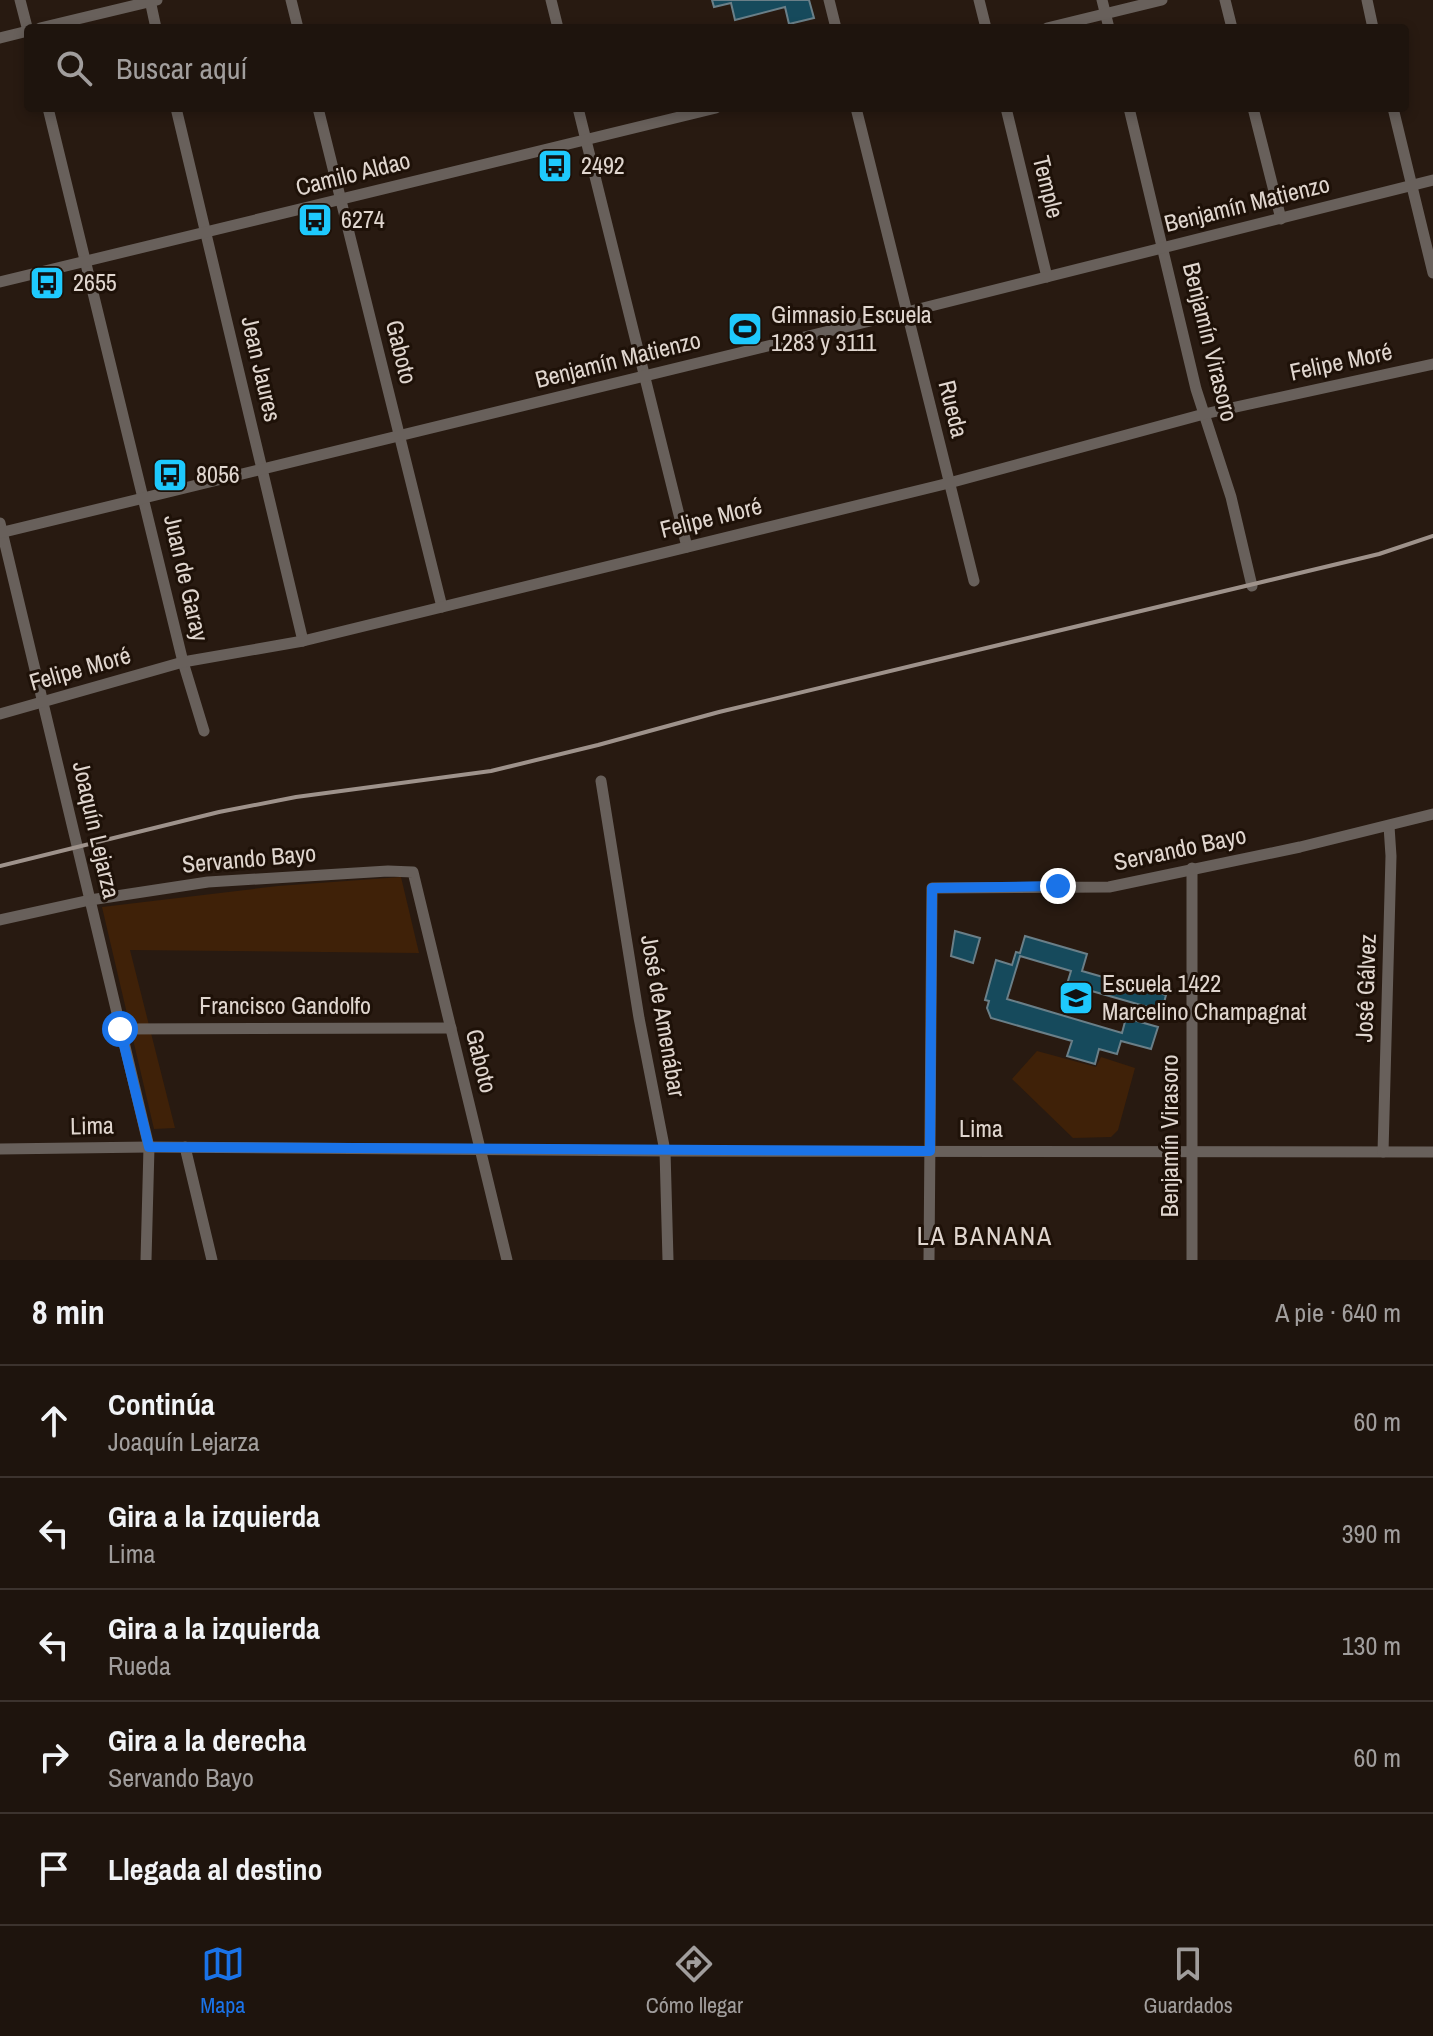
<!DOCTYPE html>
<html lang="es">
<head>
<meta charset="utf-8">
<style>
  body { margin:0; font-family:"Archivo Narrow",sans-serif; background:#261d16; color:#f1f3f6 }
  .stop { position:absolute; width:24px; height:24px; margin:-18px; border:6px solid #1a73e8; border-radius:50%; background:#fff }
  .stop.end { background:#1a73e8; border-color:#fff; box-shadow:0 2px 8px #0008 }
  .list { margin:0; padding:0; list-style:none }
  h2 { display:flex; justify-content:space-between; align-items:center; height:104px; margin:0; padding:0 32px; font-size:34px }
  h2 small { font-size:26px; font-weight:400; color:#a19e9d }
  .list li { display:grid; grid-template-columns:52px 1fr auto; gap:24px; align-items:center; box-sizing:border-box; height:112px; padding:0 32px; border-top:2px solid #3c332e }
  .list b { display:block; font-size:30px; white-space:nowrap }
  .list p { margin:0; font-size:26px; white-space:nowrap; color:#a19e9d }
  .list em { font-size:26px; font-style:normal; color:#a19e9d }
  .icon { flex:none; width:44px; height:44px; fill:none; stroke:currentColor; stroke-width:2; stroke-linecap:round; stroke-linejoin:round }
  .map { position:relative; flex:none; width:1433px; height:1260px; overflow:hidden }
  .search { position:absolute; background:#1e140d; box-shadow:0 4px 12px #0003; left:24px; right:24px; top:24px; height:88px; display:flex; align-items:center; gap:20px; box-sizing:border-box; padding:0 28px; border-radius:8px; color:#a19e9d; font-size:30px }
  .sheet { height:664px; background:#1e140d }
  nav { display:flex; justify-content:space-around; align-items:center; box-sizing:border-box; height:112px; border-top:2px solid #3c332e; background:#1e140d; font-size:22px; color:#a19e9d }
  nav a { display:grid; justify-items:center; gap:4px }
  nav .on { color:#1a73e8 }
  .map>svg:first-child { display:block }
</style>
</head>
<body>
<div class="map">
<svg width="1433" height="1260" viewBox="0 0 1433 1260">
  <rect width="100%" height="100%" fill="#281a11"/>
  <g fill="#3f2108">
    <path d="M401 877 419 953 130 950 175 1128 154 1129 102 907 278 886Z"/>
    <path d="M1037 1051 1096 1067 1101 1057 1135 1068 1118 1130 1111 1137 1073 1138 1012 1079Z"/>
  </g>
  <g fill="#164a5c" stroke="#6a7f88" stroke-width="2">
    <path d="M712 0H809L814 18 789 24 785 7 735 20 731 3 714 7Z"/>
    <path d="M955 931 980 938 973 963 951 956Z"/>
    <path d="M1025 936 1087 954 1082 971 1166 995 1162 1011 1067 984 1071 971 1020 956 1007 999 1122 1033 1126 1018 1158 1027 1151 1049 1121 1041 1117 1054 1099 1049 1095 1064 1067 1056 1072 1041 991 1018 987 1008 989 1001 985 1000 996 960 1012 965 1016 952 1020 953Z"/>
  </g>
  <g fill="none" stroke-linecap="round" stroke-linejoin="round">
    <g stroke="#68605b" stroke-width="11">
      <path d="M20 0 28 31"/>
      <path d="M150 0 156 28"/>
      <path d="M291 0 298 28"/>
      <path d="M551 0 558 28"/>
      <path d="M829 0 836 28"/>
      <path d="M979 0 986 28"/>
      <path d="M1102 0 1109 28"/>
      <path d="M1225 0 1232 28"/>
      <path d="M1367 0 1373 28"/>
      <path d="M40 28 157 0"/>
      <path d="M1047 28 1162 0"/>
      <path d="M0 38 28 31"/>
      <path d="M48 108 183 662 204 731"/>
      <path d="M176 108 303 641"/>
      <path d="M318 108 442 607"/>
      <path d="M578 108 687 547"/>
      <path d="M856 108 974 581"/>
      <path d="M1006 108 1047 277"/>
      <path d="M1129 108 1196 389 1231 497 1252 586"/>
      <path d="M1253 108 1281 219"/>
      <path d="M1393 108 1433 273"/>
      <path d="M0 282 716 108"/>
      <path d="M0 523 149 1147 146 1260"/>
      <path d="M0 533 907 312 1433 180"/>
      <path d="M0 714 183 662 303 641 949 483 1204 414 1433 364"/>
      <path d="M601 781 639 1018 665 1151 668 1260"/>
      <path d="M0 920 90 900 208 882 388 871 413 872 507 1260"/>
      <path d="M120 1029 451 1028"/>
      <path d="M185 1147 212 1260"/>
      <path d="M0 1149 149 1147 665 1151 1433 1152"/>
      <path d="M1383 1152 1391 856 1389 826"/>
      <path d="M929 1260 932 888 1109 887 1300 847 1433 814"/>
      <path d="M1192 1260V868"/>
    </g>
    <path stroke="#9e928b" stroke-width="4" d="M0 866 219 812 296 797 491 771 598 745 719 712 1379 554 1433 536"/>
  </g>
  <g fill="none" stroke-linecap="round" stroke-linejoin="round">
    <path stroke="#1a73e8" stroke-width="10" d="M120 1029 149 1147 930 1151 932 888 1058 886"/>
  </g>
  <defs>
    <g id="bus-square" transform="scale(1.8)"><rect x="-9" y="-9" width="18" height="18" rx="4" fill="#1ec9fd" stroke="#1e1108"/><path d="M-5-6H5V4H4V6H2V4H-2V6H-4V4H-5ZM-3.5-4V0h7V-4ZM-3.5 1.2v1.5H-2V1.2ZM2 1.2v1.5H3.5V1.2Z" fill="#111"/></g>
    <g id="stadium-square" transform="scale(1.8)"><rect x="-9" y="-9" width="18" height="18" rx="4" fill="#1ec9fd" stroke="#1e1108"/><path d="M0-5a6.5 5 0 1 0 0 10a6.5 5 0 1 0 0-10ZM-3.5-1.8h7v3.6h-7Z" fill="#111"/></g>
    <g id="school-square" transform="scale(1.8)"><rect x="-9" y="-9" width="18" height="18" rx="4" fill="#1ec9fd" stroke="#1e1108"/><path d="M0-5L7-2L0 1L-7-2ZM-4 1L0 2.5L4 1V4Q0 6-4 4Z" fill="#111"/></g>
  </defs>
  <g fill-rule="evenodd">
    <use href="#bus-square" x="555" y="166"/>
    <use href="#bus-square" x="315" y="220"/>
    <use href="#bus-square" x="47" y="283"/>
    <use href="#stadium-square" x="745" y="329"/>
    <use href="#bus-square" x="170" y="475"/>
    <use href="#school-square" x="1076" y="998"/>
  </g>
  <g text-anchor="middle" stroke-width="6" stroke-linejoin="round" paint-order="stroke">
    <g font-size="24" fill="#e0d6cf" stroke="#1e1108" text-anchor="start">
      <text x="581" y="174">2492</text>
      <text x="341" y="228">6274</text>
      <text x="73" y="291">2655</text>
      <text x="771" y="323">Gimnasio Escuela<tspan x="771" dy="28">1283 y 3111</tspan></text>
      <text x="196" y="483">8056</text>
      <text x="1102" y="992">Escuela 1422<tspan x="1102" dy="28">Marcelino Champagnat</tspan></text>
    </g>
    <g font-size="24" fill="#e0d6cf" stroke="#1e1108">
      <text transform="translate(353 174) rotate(-14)" y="8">Camilo Aldao</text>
      <text transform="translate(1048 187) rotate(76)" y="8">Temple</text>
      <text transform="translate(1247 204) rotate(-14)" y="8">Benjamín Matienzo</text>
      <text transform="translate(1210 342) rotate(76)" y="8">Benjamín Virasoro</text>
      <text transform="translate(401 352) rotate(76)" y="8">Gaboto</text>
      <text transform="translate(618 360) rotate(-14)" y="8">Benjamín Matienzo</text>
      <text transform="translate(1341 362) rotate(-12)" y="8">Felipe Moré</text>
      <text transform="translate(261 369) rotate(77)" y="8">Jean Jaures</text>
      <text transform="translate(953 409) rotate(76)" y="8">Rueda</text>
      <text transform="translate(711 518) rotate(-14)" y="8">Felipe Moré</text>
      <text transform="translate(186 578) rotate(77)" y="8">Juan de Garay</text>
      <text transform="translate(80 669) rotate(-16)" y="8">Felipe Moré</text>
      <text transform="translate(96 830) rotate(77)" y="8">Joaquín Lejarza</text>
      <text transform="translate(1180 849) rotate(-12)" y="8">Servando Bayo</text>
      <text transform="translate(249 859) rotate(-5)" y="8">Servando Bayo</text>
      <text transform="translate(1366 988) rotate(-88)" y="8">José Gálvez</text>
      <text x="285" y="1014">Francisco Gandolfo</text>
      <text transform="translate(663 1016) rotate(80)" y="8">José de Amenábar</text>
      <text transform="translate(481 1061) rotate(76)" y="8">Gaboto</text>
      <text transform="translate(92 1126) rotate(-1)" y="8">Lima</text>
      <text x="981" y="1137">Lima</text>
      <text transform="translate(1170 1136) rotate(-90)" y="8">Benjamín Virasoro</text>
    </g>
    <g font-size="26" letter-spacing="2" fill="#e0d6cf" stroke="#1e1108">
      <text x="985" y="1245">LA BANANA</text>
    </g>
  </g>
</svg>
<div class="stop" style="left:120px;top:1029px"></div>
<div class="stop end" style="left:1058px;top:886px"></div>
<div class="search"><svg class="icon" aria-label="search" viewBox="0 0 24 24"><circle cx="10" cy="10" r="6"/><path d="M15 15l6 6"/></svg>Buscar aquí</div>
</div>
<section class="sheet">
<h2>8 min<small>A pie · 640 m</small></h2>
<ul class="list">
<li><svg class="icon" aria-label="ahead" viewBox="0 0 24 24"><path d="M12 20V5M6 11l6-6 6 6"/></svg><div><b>Continúa</b><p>Joaquín Lejarza</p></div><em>60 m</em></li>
<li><svg class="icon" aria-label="left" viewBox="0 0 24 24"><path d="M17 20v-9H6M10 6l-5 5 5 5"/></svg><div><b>Gira a la izquierda</b><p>Lima</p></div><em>390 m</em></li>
<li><svg class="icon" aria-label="left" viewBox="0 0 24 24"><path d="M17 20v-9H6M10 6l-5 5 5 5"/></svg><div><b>Gira a la izquierda</b><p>Rueda</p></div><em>130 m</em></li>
<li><svg class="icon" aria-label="right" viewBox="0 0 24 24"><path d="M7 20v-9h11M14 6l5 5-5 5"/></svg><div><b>Gira a la derecha</b><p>Servando Bayo</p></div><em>60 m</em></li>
<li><svg class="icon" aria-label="arrive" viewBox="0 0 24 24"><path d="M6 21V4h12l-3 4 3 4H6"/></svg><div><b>Llegada al destino</b></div></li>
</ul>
</section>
<nav>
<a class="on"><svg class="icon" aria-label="map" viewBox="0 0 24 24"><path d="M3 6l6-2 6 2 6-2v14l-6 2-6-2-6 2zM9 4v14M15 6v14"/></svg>Mapa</a>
<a><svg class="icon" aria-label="directions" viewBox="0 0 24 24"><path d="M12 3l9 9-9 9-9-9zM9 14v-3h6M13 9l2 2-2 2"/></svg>Cómo llegar</a>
<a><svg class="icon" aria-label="saved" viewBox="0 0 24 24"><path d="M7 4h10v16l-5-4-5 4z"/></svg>Guardados</a>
</nav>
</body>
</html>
